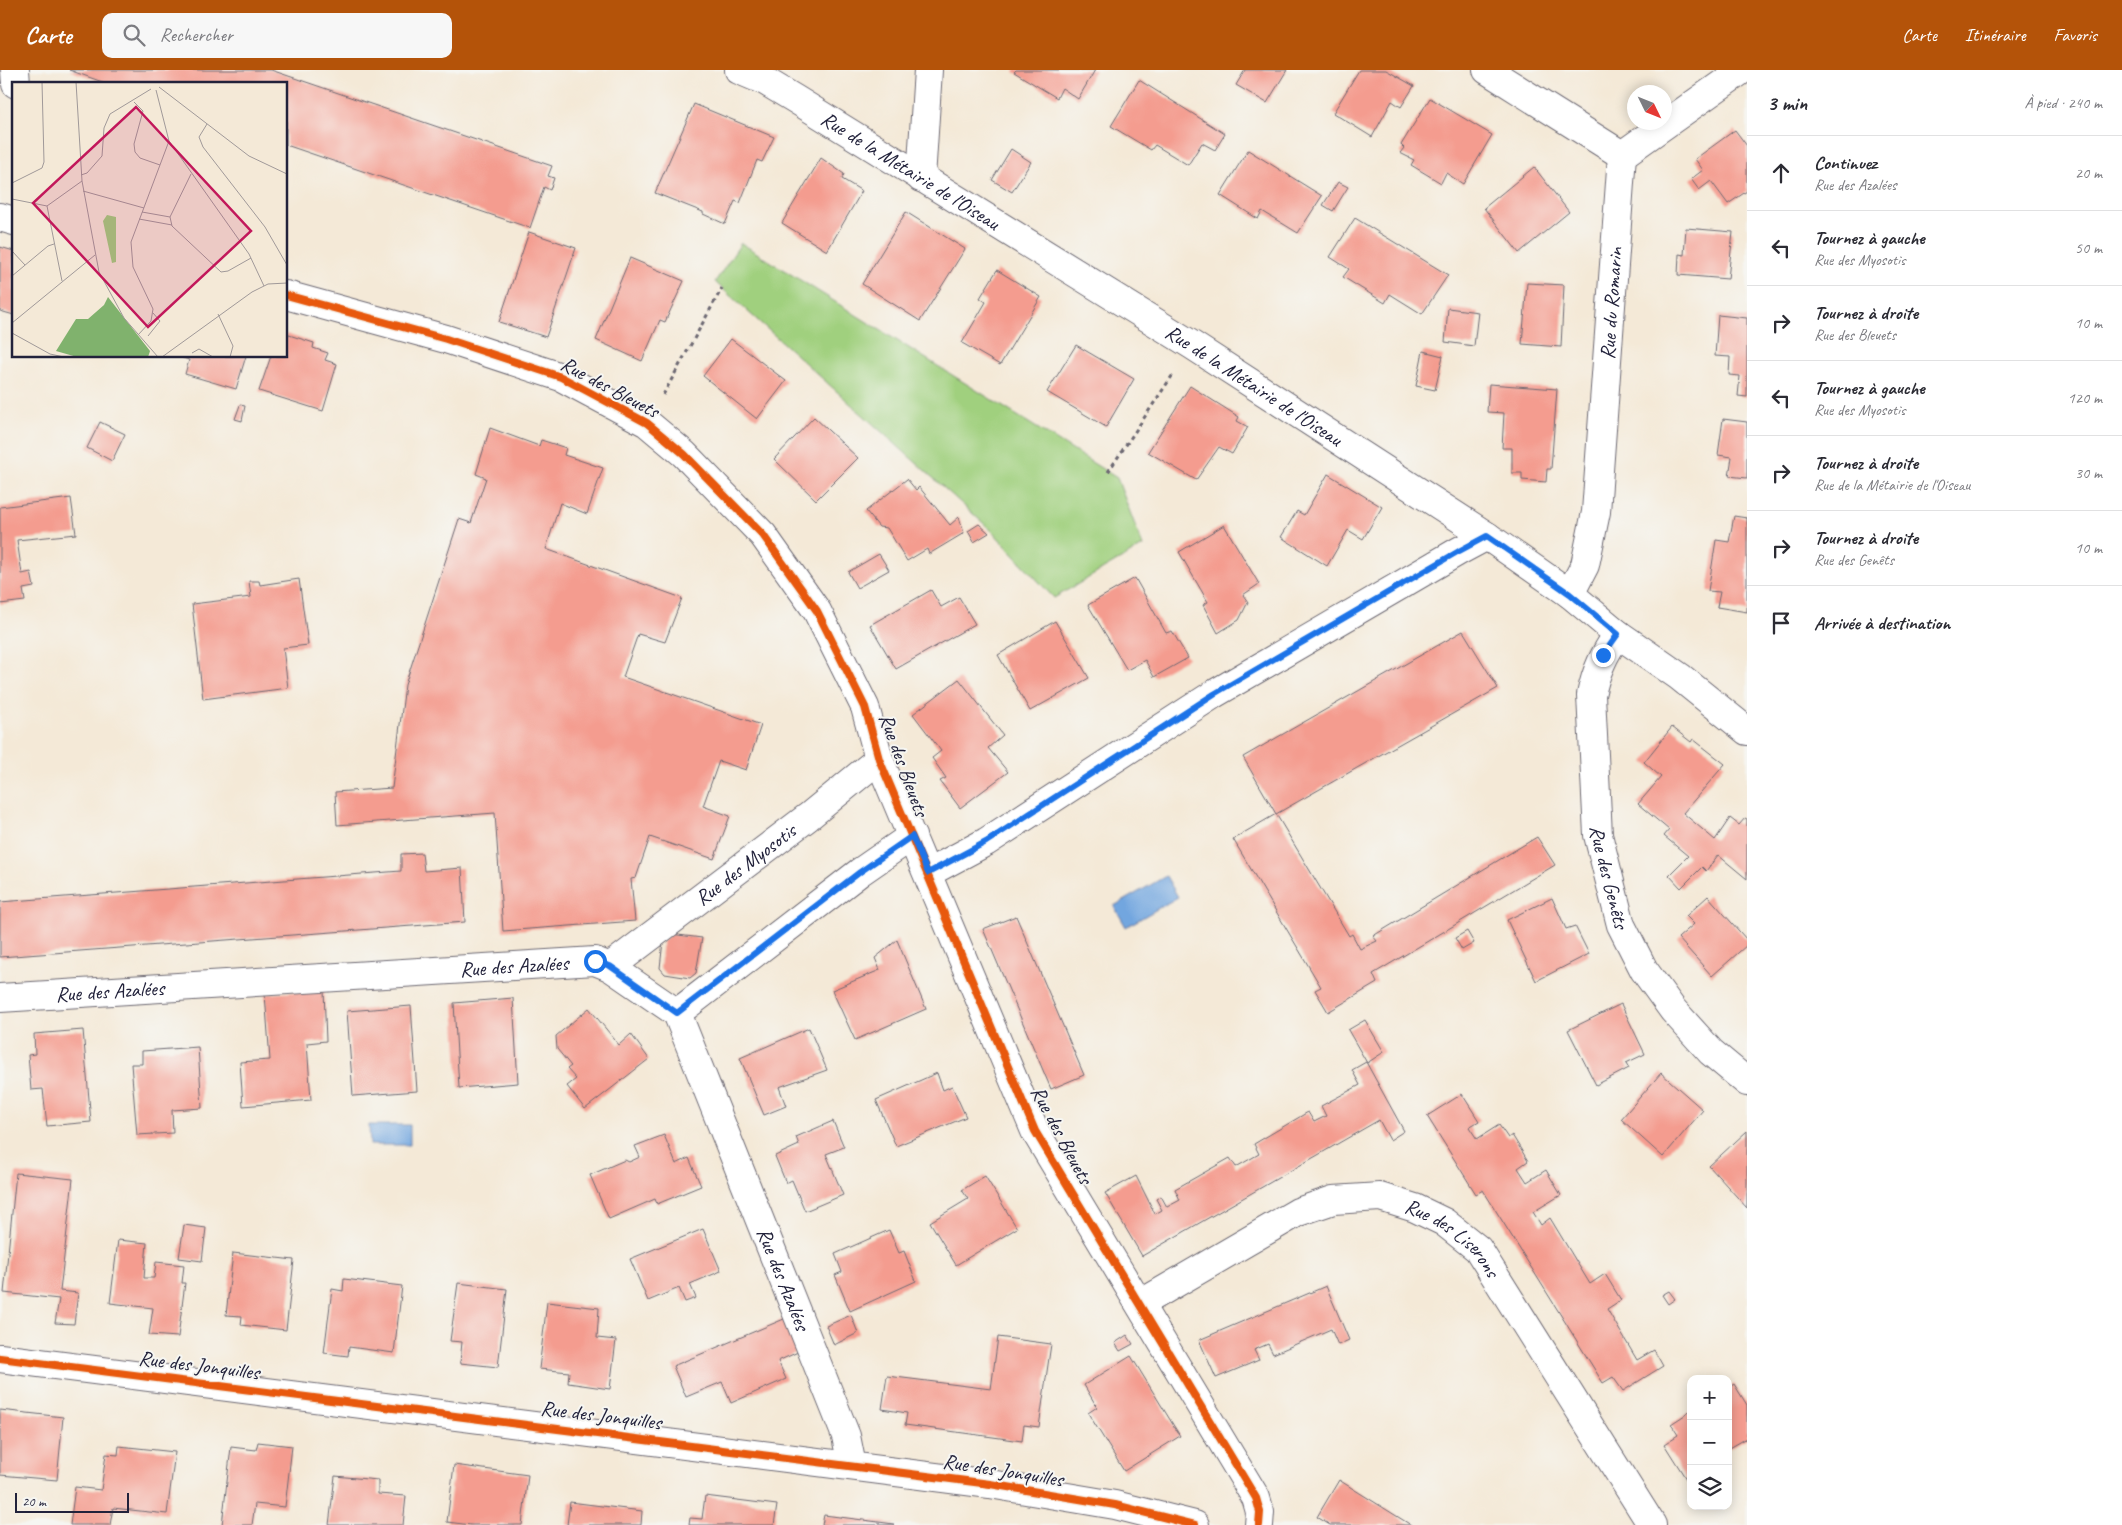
<!DOCTYPE html>
<html lang="fr">
<head>
<meta charset="utf-8">
<style>
  body { margin:0; font-family:Caveat,sans-serif; background:#f7f7f7; color:#2b2b33 }
  .controls { position:absolute; right:15px; bottom:15px; display:grid; overflow:hidden; border-radius:10px; box-shadow:0 2px 12px #0003 }
  .controls button { width:45px; height:45px; display:grid; place-items:center; padding:0; border:0; border-bottom:1px solid #e1e1e2; background:#fff; color:#2b2b33; font:25px sans-serif }
  .compass { position:absolute; left:1627px; top:15px; width:45px; height:45px; border-radius:50%; background:#fff; box-shadow:0 2px 12px #0003; rotate:133deg }
  .scale { position:absolute; left:15px; bottom:12px; width:114px; box-sizing:border-box; padding-left:5px; border:2px solid #22223b; border-top:0; font-size:14px; line-height:18px; white-space:nowrap; color:#22223b; -webkit-text-stroke:4px #f6f6f2; paint-order:stroke }
  .stop { position:absolute; width:15px; height:15px; margin:-11px; border:4px solid #1a73e8; border-radius:50%; background:#fff }
  .stop.end { background:#1a73e8; border-color:#fff; box-shadow:0 1px 5px #0008 }
  .list { margin:0; padding:0; list-style:none }
  h2 { display:flex; justify-content:space-between; align-items:center; height:65px; margin:0; padding:0 20px; font-size:21px }
  h2 small { font-size:16px; font-weight:400; color:#7c7c81 }
  .list li { display:grid; grid-template-columns:32px 1fr auto; gap:15px; align-items:center; box-sizing:border-box; height:75px; padding:0 20px; border-top:1px solid #e1e1e2 }
  .list b { display:block; font-size:19px; white-space:nowrap }
  .list p { margin:0; font-size:16px; white-space:nowrap; color:#7c7c81 }
  .list em { font-size:16px; font-style:normal; color:#7c7c81 }
  .icon { flex:none; width:28px; height:28px; fill:none; stroke:currentColor; stroke-width:2; stroke-linecap:round; stroke-linejoin:round }
  .map { position:relative; flex:none; width:1747px; height:1455px; overflow:hidden }
  header { display:flex; align-items:center; gap:30px; box-sizing:border-box; height:70px; padding:0 25px; background:#b45309; color:#fff }
  header strong { font-size:24px }
  nav { display:flex; gap:28px; margin-inline-start:auto; font-size:18px }
  .search { width:350px; height:45px; background:#f7f7f7; display:flex; align-items:center; gap:12px; box-sizing:border-box; padding:0 18px; border-radius:10px; color:#7c7c81; font-size:19px }
  main { display:flex }
  aside { flex:1; background:#fff }
  .map>svg:first-child { display:block }
</style>
</head>
<body>
<header>
<strong>Carte</strong>
<div class="search"><svg class="icon" aria-label="search" viewBox="0 0 24 24"><circle cx="10" cy="10" r="6"/><path d="M15 15l6 6"/></svg>Rechercher</div>
<nav><a>Carte</a><a>Itinéraire</a><a>Favoris</a></nav>
</header>
<main>
<div class="map">
<svg width="1747" height="1455" viewBox="0 0 1747 1455">
  <rect width="100%" height="100%" fill="#f6f6f2"/>
  <filter id="ink" filterUnits="userSpaceOnUse"><feTurbulence type="fractalNoise" baseFrequency=".02" numOctaves="2"/><feDisplacementMap in="SourceGraphic" scale="10" xChannelSelector="R" yChannelSelector="G"/><feConvolveMatrix kernelMatrix="1 2 1 2 8 2 1 2 1" color-interpolation-filters="sRGB"/></filter>
  <filter id="wash" filterUnits="userSpaceOnUse"><feTurbulence type="fractalNoise" baseFrequency=".0096" numOctaves="4" result="noise"/><feDisplacementMap in="SourceGraphic" scale="20" xChannelSelector="R" yChannelSelector="G"/><feGaussianBlur stdDeviation="1.12" result="paint"/><feColorMatrix in="noise" values="0 0 0 0 0 0 0 0 0 0 0 0 0 0 0 0 0 1.4 0 .05"/><feComposite in="paint" operator="in"/></filter>
  <g filter="url(#wash)">
    <rect width="100%" height="100%" fill="#f4e9d7"/>
    <path fill="#a0d07e" stroke="#61795c" d="M741 173 1117 408 1143 476 1054 528 992 461 715 212Z"/>
    <g fill="#72a6df" stroke="#4a648d">
      <path d="M1166 806 1178 827 1126 857 1114 836Z"/>
      <path d="M369 1055H410V1075H370Z"/>
    </g>
    <g id="blocks">
      <g fill="#f49c8f">
        <path d="M69 0H271L552 96 548 106 554 108 550 120 544 117 530 158 286 75V14H108Z"/>
        <path d="M1016 0H1095L1078 29 1062 18 1057 28 1014 2Z"/>
        <path d="M1245 0H1287L1267 33 1236 15Z"/>
        <path d="M1359 0H1386L1414 16 1401 37 1392 31 1372 67 1333 43Z"/>
        <path d="M1139 10 1225 64 1215 80 1202 73 1188 95 1155 75 1151 80 1111 56Z"/>
        <path d="M1430 28 1492 65 1463 114 1446 103 1441 113 1411 95 1414 90 1400 83 1404 78 1401 75Z"/>
        <path d="M694 34 774 67 762 92 757 90 740 133 735 131 725 154 703 144V142L655 123Z"/>
        <path d="M1735 60 1747 76V121L1728 134 1711 111 1699 120 1691 109 1703 100 1695 89Z"/>
        <path d="M1011 79 1031 92 1012 122 992 110Z"/>
        <path d="M1248 80 1322 126 1298 163 1262 141 1258 149 1220 125Z"/>
        <path d="M821 88 844 104 842 109 862 121 827 181 782 153Z"/>
        <path d="M1534 97 1569 142 1519 183 1484 138Z"/>
        <path d="M1338 112 1348 117 1333 141 1323 135Z"/>
        <path d="M906 142 965 179 920 251 862 214Z"/>
        <path d="M1355 148 1448 205 1422 244 1390 224 1385 233 1343 207 1349 199 1330 187Z"/>
        <path d="M1686 158 1733 162 1728 209 1678 205 1679 184 1684 185Z"/>
        <path d="M529 162 576 178 546 267 499 252Z"/>
        <path d="M0 177 14 181V245L0 241Z"/>
        <path d="M630 188 684 211 665 252 660 250 642 291 596 270Z"/>
        <path d="M997 200 1041 227 1000 295 962 273 986 232 980 228Z"/>
        <path d="M1527 213 1564 215 1561 277 1522 274Z"/>
        <path d="M1448 238 1478 242 1474 276 1445 272Z"/>
        <path d="M1718 245 1747 248V327L1738 326 1740 306 1729 305 1730 287 1715 286Z"/>
        <path d="M286 264 314 273 313 278 328 283 325 290 337 294 323 341 259 321 271 286H286Z"/>
        <path d="M731 269 786 311 757 349 703 306Z"/>
        <path d="M1076 275 1134 309 1106 357 1047 322Z"/>
        <path d="M1423 281 1443 286 1435 320 1416 316Z"/>
        <path d="M177 286H246L236 319 185 304 189 290Z"/>
        <path d="M1489 314 1557 319 1551 399H1547L1546 412 1522 410V403H1512V378H1502L1504 343 1487 342Z"/>
        <path d="M1190 316 1239 347 1237 351 1248 357 1232 384 1219 377 1196 410 1148 382Z"/>
        <path d="M240 335 245 336 242 351 235 349Z"/>
        <path d="M814 347 858 388 816 430 774 389Z"/>
        <path d="M1723 349 1747 352V408L1729 406 1732 387 1718 385Z"/>
        <path d="M100 352 125 364 112 391 87 378Z"/>
        <path d="M490 358 539 376 541 370 566 378 564 385 603 398 587 444 560 433 546 479 682 528 665 572 638 564 623 607 761 655 746 700 719 691 703 736 730 746 714 789 650 767 636 808 631 809 635 851 503 861 495 743 337 755 335 722 392 718 405 615 459 449 471 453 486 408 476 404Z"/>
        <path d="M1328 404 1382 437 1363 469 1348 460 1327 496 1281 467 1297 441 1304 445Z"/>
        <path d="M907 409 916 420 919 417 950 455 959 447 964 463 929 484 927 479 907 491 887 458 879 457 866 441Z"/>
        <path d="M71 428 76 464 17 470 22 504 31 502 34 517 23 519 25 531 0 534V437Z"/>
        <path d="M1734 446 1747 448V542L1717 537 1720 522 1708 521 1716 470 1729 472Z"/>
        <path d="M979 454 989 463 974 472 968 461Z"/>
        <path d="M1224 455 1259 514 1243 525 1248 532 1239 550 1218 563 1203 535 1208 532 1179 482Z"/>
        <path d="M879 484 889 500 857 518 848 502Z"/>
        <path d="M1135 508 1166 563 1172 561 1188 588 1154 607 1145 590 1127 600 1088 535Z"/>
        <path d="M299 509 308 575 283 578 288 618 203 629 192 534 251 527 249 511H259L260 515Z"/>
        <path d="M931 520 941 537 959 527 975 554 896 599 870 555Z"/>
        <path d="M1055 551 1089 608 1030 641 998 585Z"/>
        <path d="M1463 561 1498 618 1276 744 1349 866 1352 864 1360 879 1377 871 1373 866 1537 767 1555 795 1373 904 1377 913 1328 942 1315 920 1321 917 1233 769 1276 744 1243 687Z"/>
        <path d="M959 609 1003 665 988 678 1008 702 960 738 940 711 946 708 932 688 941 681 913 644Z"/>
        <path d="M1672 657 1691 672 1693 669 1725 694 1683 743 1715 770 1730 748 1739 755 1745 748 1747 749V809L1718 785 1706 801 1702 797 1681 818 1669 805 1688 786 1664 766 1669 760 1638 734 1661 707 1644 692Z"/>
        <path d="M422 783 424 801 462 798 465 852 0 887V832L401 801V784Z"/>
        <path d="M1708 826 1747 870V875L1712 906 1678 868 1694 854 1686 846Z"/>
        <path d="M1552 828 1566 859 1575 856 1589 884 1536 911 1507 850Z"/>
        <path d="M1016 846 1084 1005 1051 1019 983 859Z"/>
        <path d="M1467 861 1474 873 1462 880 1455 868Z"/>
        <path d="M670 864 702 868 696 903 690 908 665 904 660 898 663 871Z"/>
        <path d="M897 870 926 939 855 970 832 920 880 900 875 888Z"/>
        <path d="M324 920 326 971 307 973 311 1030 243 1036 240 992 270 990 265 924Z"/>
        <path d="M513 928 518 1013 459 1018 454 933Z"/>
        <path d="M1621 934 1645 984 1626 993 1629 998 1596 1015 1568 960Z"/>
        <path d="M411 936 417 1021 353 1026 347 941Z"/>
        <path d="M589 938 619 975 631 964 649 989 585 1039 567 1016 576 1009 567 999 571 996 557 979 556 966Z"/>
        <path d="M1365 950 1384 982 1367 993 1348 960Z"/>
        <path d="M809 958 827 1000 779 1017 786 1036 764 1045 740 988Z"/>
        <path d="M83 960 91 1052 47 1056 43 1019 31 1020 28 985 35 984 34 964Z"/>
        <path d="M198 977 202 1038 172 1040 173 1063 137 1065 131 994H142V981Z"/>
        <path d="M1366 992 1404 1061 1390 1070 1379 1050 1142 1186 1105 1123 1136 1106 1155 1144 1162 1140 1156 1129 1161 1126 1167 1137 1180 1130 1175 1119 1230 1088 1236 1097 1259 1084 1254 1074 1308 1042 1314 1052 1326 1046 1321 1036 1360 1015 1352 1000Z"/>
        <path d="M937 1003 943 1020 952 1016 966 1047 896 1076 876 1030Z"/>
        <path d="M1661 1003 1703 1040 1663 1087 1621 1049Z"/>
        <path d="M1462 1024 1479 1051 1469 1057 1477 1069 1499 1055 1508 1068 1512 1065 1528 1091 1518 1098 1527 1112 1546 1100 1561 1125 1533 1142 1541 1155 1550 1148 1590 1214 1605 1204 1621 1230 1607 1239 1637 1290 1654 1280 1663 1296 1623 1321 1613 1307 1603 1313 1483 1120 1476 1124 1427 1046Z"/>
        <path d="M833 1051 844 1077 826 1084 843 1125 805 1141 792 1110 786 1113 775 1086 799 1075 796 1067Z"/>
        <path d="M1747 1061V1138L1709 1096Z"/>
        <path d="M664 1065 676 1094 689 1088 701 1116 657 1134 655 1129 609 1149 590 1105 625 1090 629 1092 640 1087 635 1076Z"/>
        <path d="M16 1103 73 1109 60 1221 78 1223 74 1254 55 1253 59 1229 4 1223Z"/>
        <path d="M985 1106 1017 1158 956 1195 930 1152 968 1129 962 1120Z"/>
        <path d="M184 1155 206 1158 202 1191 179 1188Z"/>
        <path d="M703 1159 721 1201 690 1214 696 1228 685 1232 679 1218 648 1231 630 1189Z"/>
        <path d="M889 1160 899 1183 904 1181 916 1211 850 1241 835 1205 842 1202 835 1184Z"/>
        <path d="M118 1170 147 1173 144 1208H154L156 1192 184 1195 182 1213H185L178 1267 149 1265 153 1238 110 1233Z"/>
        <path d="M233 1183 294 1190 286 1260 241 1255 242 1246 226 1245Z"/>
        <path d="M344 1209 402 1216 394 1283 349 1277 348 1286 324 1283 332 1219 343 1221Z"/>
        <path d="M458 1213 507 1219 498 1297 460 1293 462 1272 450 1271Z"/>
        <path d="M1326 1216 1349 1270 1338 1275 1331 1259 1273 1284 1268 1274 1254 1280 1259 1290 1216 1308 1199 1270Z"/>
        <path d="M1669 1221 1675 1229 1668 1234 1662 1225Z"/>
        <path d="M547 1232 599 1238 597 1268 616 1270 610 1319 568 1313 569 1302 539 1299Z"/>
        <path d="M851 1245 858 1263 834 1275 826 1256Z"/>
        <path d="M784 1249 798 1282 778 1291 786 1309 731 1333 722 1312 686 1327 673 1296Z"/>
        <path d="M1127 1265 1133 1274 1120 1281 1115 1273Z"/>
        <path d="M998 1267 1051 1274 1039 1357 1024 1355 1022 1371 905 1355 907 1343 882 1339 887 1306 991 1319Z"/>
        <path d="M1131 1286 1180 1366 1124 1401 1088 1343 1097 1337 1084 1315Z"/>
        <path d="M1734 1314 1747 1335V1368L1728 1379V1318Z"/>
        <path d="M0 1340 63 1347 57 1410 0 1405Z"/>
        <path d="M1691 1341V1410L1688 1412 1664 1374 1678 1365 1671 1354Z"/>
        <path d="M258 1372 292 1376 285 1437 255 1434 252 1455H222L231 1377 256 1380Z"/>
        <path d="M119 1376 175 1382 167 1444 113 1438 110 1455H70L75 1417 101 1420 106 1384 118 1385Z"/>
        <path d="M454 1395 528 1405 522 1455H471L447 1452Z"/>
        <path d="M335 1406 378 1410V1424L406 1426 403 1455H329Z"/>
        <path d="M1339 1410 1411 1455H1330L1317 1447Z"/>
        <path d="M705 1426 777 1435 774 1455H689L690 1448 702 1449Z"/>
        <path d="M570 1432 642 1441 641 1455H567Z"/>
        <path d="M824 1445 894 1454V1455H822Z"/>
      </g>
    </g>
  </g>
  <g filter="url(#ink)">
    <use href="#blocks" fill-opacity="0" stroke="#6c6872" stroke-width="1"/>
    <g fill="none" stroke-linecap="round" stroke-linejoin="round">
      <g stroke="#6c6872" stroke-width="30">
        <g id="minor">
          <path d="M15 0 16 14"/>
          <path id="s1" d="M739 0 765 11 795 29 1192 275 1487 466 1570 524 1618 564 1680 607 1747 661"/>
          <path d="M1487 0 1622 85"/>
          <path d="M1622 85 1742 0"/>
          <path d="M921 108 928 0"/>
          <path d="M0 147 14 151"/>
          <path d="M286 225 446 269 561 307 647 353 684 384 763 465 817 541 865 637 879 689 1035 1061 1256 1428 1260 1442 1259 1455"/>
          <path id="s2" d="M1570 524 1585 495 1596 442 1622 85"/>
          <path id="s3" d="M1618 564C1604 584 1596 601 1591 625L1598 765 1621 855 1644 900 1673 940 1711 982 1747 1012"/>
          <path d="M928 803 986 772 1214 624 1459 481 1487 466"/>
          <path id="s4" d="M610 897 808 747 879 689"/>
          <path id="s5" d="M0 928 595 891 610 897 677 943 846 1366 852 1396"/>
          <path d="M677 943 860 802 912 766"/>
          <path id="s6" d="M1140 1234 1298 1142 1333 1130 1380 1127 1415 1138 1444 1152 1478 1179 1652 1455"/>
          <path d="M0 1288 990 1414 1115 1435 1195 1455"/>
        </g>
      </g>
      <g stroke="#6c6872" stroke-width="3" stroke-dasharray="4 4" stroke-linecap="butt">
        <path d="M663 325 722 218"/>
        <path d="M1108 402 1174 303"/>
      </g>
      <use href="#minor" stroke="#fff" stroke-width="28"/>
      <g stroke="#f6f6f2" stroke-width="11">
        <g id="cycleway">
          <path d="M286 225 446 269 561 307 647 353 684 384 763 465 817 541 865 637 879 689 1035 1061 1256 1428 1260 1442 1259 1455"/>
          <path d="M0 1288 990 1414 1115 1435 1195 1455"/>
        </g>
      </g>
      <use href="#cycleway" stroke="#e8590c" stroke-width="8"/>
    </g>
  </g>
  <g fill="none" stroke-linecap="round" stroke-linejoin="round" filter="url(#ink)">
    <path stroke="#1a73e8" stroke-width="6" d="M595 891 610 896 677 943 860 802 912 766 928 803 986 772 1214 624 1459 481 1487 466 1570 524 1618 564 1603 585"/>
  </g>
  <g text-anchor="middle" stroke-width="4" stroke-linejoin="round" paint-order="stroke">
    <g font-size="21" fill="#22223b" stroke="#f6f6f2">
      <text dy="7" stroke="none"><textPath href="#s1" startOffset="199">Rue de la Métairie de l'Oiseau</textPath></text>
      <text dy="7" stroke="none"><textPath href="#s2" startOffset="296">Rue du Romarin</textPath></text>
      <text dy="7" stroke="none"><textPath href="#s1" startOffset="604">Rue de la Métairie de l'Oiseau</textPath></text>
      <text transform="translate(610 317) rotate(28)" y="7">Rue des Bleuets</text>
      <text transform="translate(904 695) rotate(70)" y="7">Rue des Bleuets</text>
      <text dy="7" stroke="none"><textPath href="#s4" startOffset="170">Rue des Myosotis</textPath></text>
      <text dy="7" stroke="none"><textPath href="#s3" startOffset="251">Rue des Genêts</textPath></text>
      <text dy="7" stroke="none"><textPath href="#s5" startOffset="515">Rue des Azalées</textPath></text>
      <text dy="7" stroke="none"><textPath href="#s5" startOffset="110">Rue des Azalées</textPath></text>
      <text transform="translate(1062 1065) rotate(62)" y="7">Rue des Bleuets</text>
      <text dy="7" stroke="none"><textPath href="#s6" startOffset="352">Rue des Liserons</textPath></text>
      <text dy="7" stroke="none"><textPath href="#s5" startOffset="980">Rue des Azalées</textPath></text>
      <text transform="translate(199 1295) rotate(7)" y="7">Rue des Jonquilles</text>
      <text transform="translate(601 1345) rotate(7)" y="7">Rue des Jonquilles</text>
      <text transform="translate(1003 1400) rotate(9)" y="7">Rue des Jonquilles</text>
    </g>
  </g>
  <g transform="translate(12 12)">
    <rect width="275" height="275" fill="#f4e9d7"/>
    <path d="M95 133 104 135V180L100 181 91 139Z" fill="#a0d07e"/>
    <path d="M96 215 138 269 136 275H65L44 269 64 237H76L92 223Z" fill="#80b26d"/>
    <path fill="none" stroke="#a09999" stroke-width="1" d="M64 0 70 99 87 190 112 236 146 275M147 5 237 74 275 92M144 8 157 59 237 172 252 204M122 20 131 29 122 62 123 70 128 76 148 83M195 42 187 55 191 65 253 145 275 183M179 92 158 135 160 144 209 190 216 189 239 176M69 93 75 91 90 74 92 46 98 32 139 7M0 101 30 86 32 80 30 0M71 109 132 126M0 117 35 124M35 124 50 199M35 124 70 99M130 130 158 135M127 137 160 143M0 169 13 183M0 194 36 164 42 162M206 232 221 264 218 275M0 241 83 173M0 251 38 272 52 275M126 253 139 239 141 227 121 185 119 160 157 59M136 254 148 239 141 231M180 271 187 267 201 275M150 275 240 210 256 202 275 201"/>
    <path fill="#c2185b" fill-opacity="0.15" stroke="#c2185b" stroke-width="2.5" d="M124 25 239 149 136 245 21 121Z"/>
    <rect width="275" height="275" fill="none" stroke="#22223b" stroke-width="2.5"/>
  </g>
</svg>
<div class="controls">
<button>+</button>
<button>−</button>
<button><svg class="icon" aria-label="layers" viewBox="0 0 24 24"><path d="M12 4l9 5-9 5-9-5zM3 14l9 5 9-5"/></svg></button>
</div>
<svg class="compass" viewBox="-18 -18 36 36"><path d="M0-13l5 13h-10z" fill="#e53935"/><path d="M0 13l5-13h-10z" fill="#7c7c81"/></svg>
<div class="scale">20 m</div>
<div class="stop" style="left:595px;top:891px"></div>
<div class="stop end" style="left:1603px;top:585px"></div>
</div>
<aside>
<h2>3 min<small>À pied · 240 m</small></h2>
<ul class="list">
<li><svg class="icon" aria-label="ahead" viewBox="0 0 24 24"><path d="M12 20V5M6 11l6-6 6 6"/></svg><div><b>Continuez</b><p>Rue des Azalées</p></div><em>20 m</em></li>
<li><svg class="icon" aria-label="left" viewBox="0 0 24 24"><path d="M17 20v-9H6M10 6l-5 5 5 5"/></svg><div><b>Tournez à gauche</b><p>Rue des Myosotis</p></div><em>50 m</em></li>
<li><svg class="icon" aria-label="right" viewBox="0 0 24 24"><path d="M7 20v-9h11M14 6l5 5-5 5"/></svg><div><b>Tournez à droite</b><p>Rue des Bleuets</p></div><em>10 m</em></li>
<li><svg class="icon" aria-label="left" viewBox="0 0 24 24"><path d="M17 20v-9H6M10 6l-5 5 5 5"/></svg><div><b>Tournez à gauche</b><p>Rue des Myosotis</p></div><em>120 m</em></li>
<li><svg class="icon" aria-label="right" viewBox="0 0 24 24"><path d="M7 20v-9h11M14 6l5 5-5 5"/></svg><div><b>Tournez à droite</b><p>Rue de la Métairie de l'Oiseau</p></div><em>30 m</em></li>
<li><svg class="icon" aria-label="right" viewBox="0 0 24 24"><path d="M7 20v-9h11M14 6l5 5-5 5"/></svg><div><b>Tournez à droite</b><p>Rue des Genêts</p></div><em>10 m</em></li>
<li><svg class="icon" aria-label="arrive" viewBox="0 0 24 24"><path d="M6 21V4h12l-3 4 3 4H6"/></svg><div><b>Arrivée à destination</b></div></li>
</ul>
</aside>
</main>
</body>
</html>
